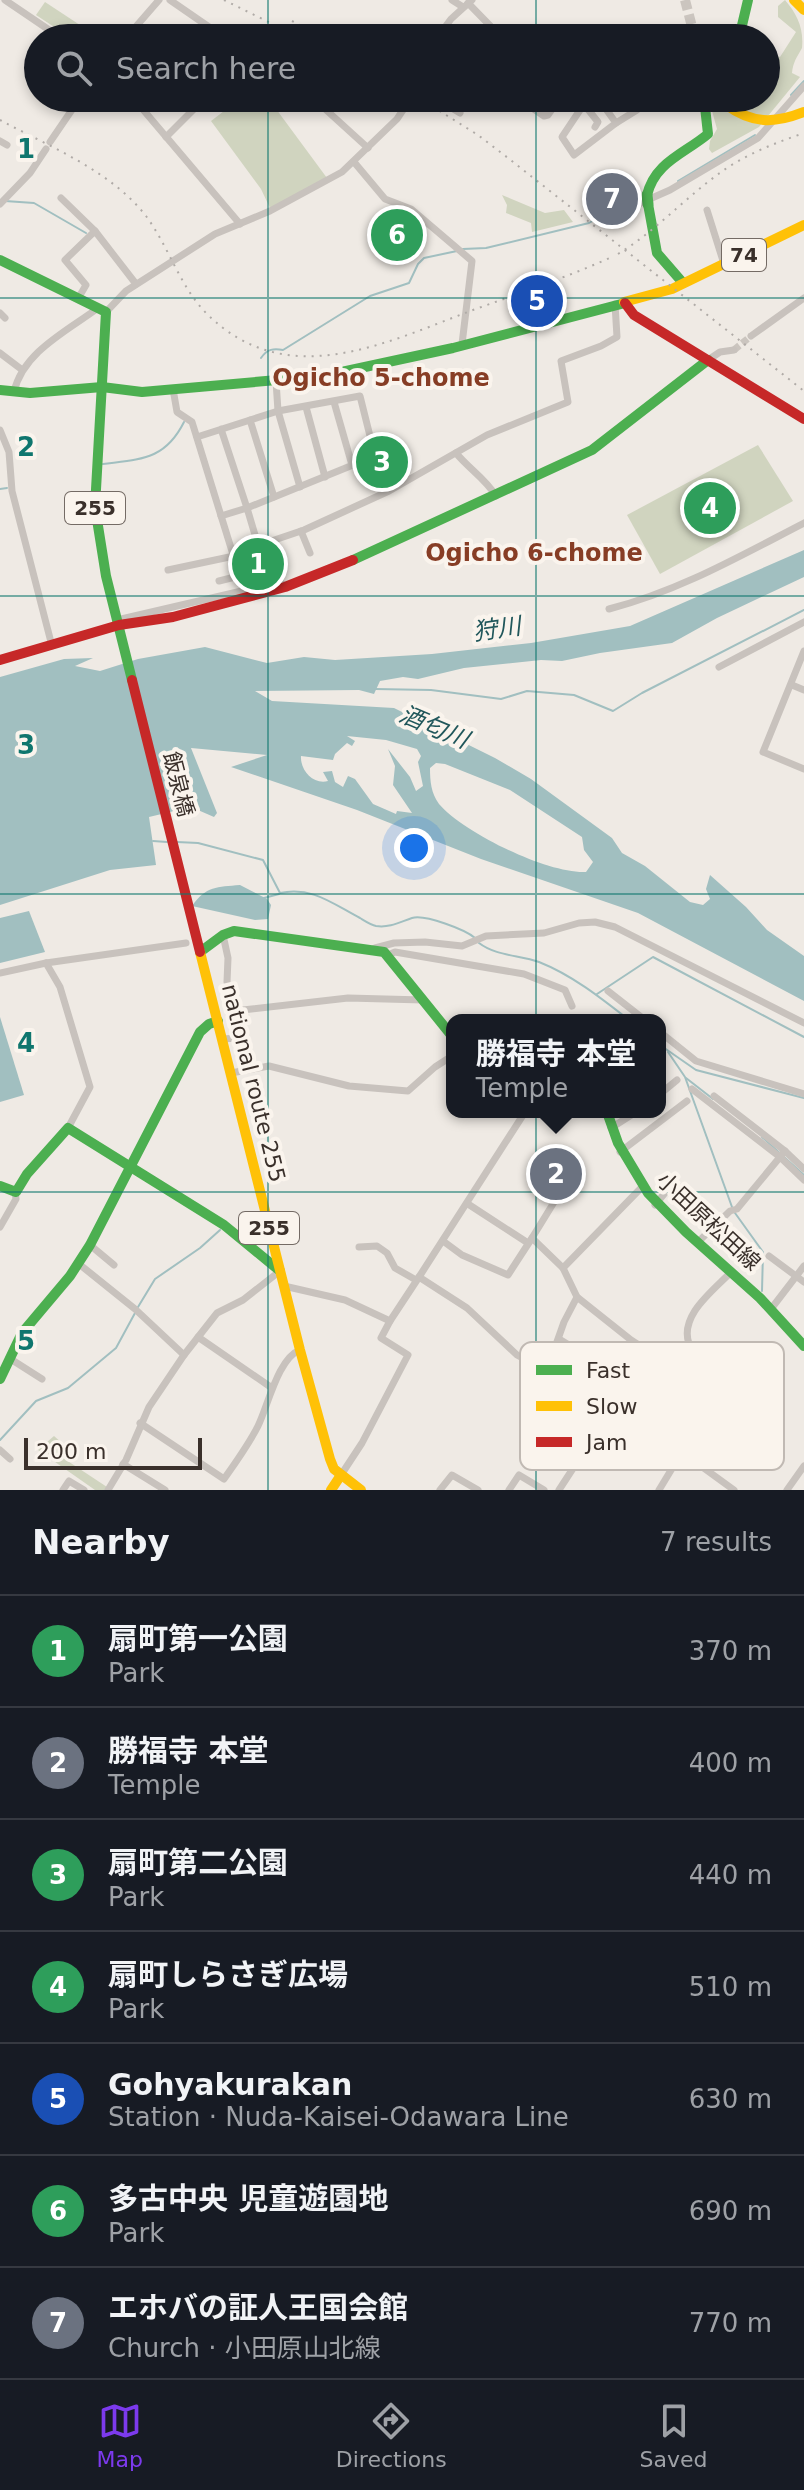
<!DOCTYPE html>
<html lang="en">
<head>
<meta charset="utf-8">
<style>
  body { margin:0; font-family:"DejaVu Sans","Noto Sans JP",sans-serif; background:#20242c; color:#f1f3f6 }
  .scale { position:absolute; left:24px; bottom:20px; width:178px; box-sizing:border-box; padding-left:8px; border:4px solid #3a302b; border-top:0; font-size:22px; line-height:28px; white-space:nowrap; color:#3a302b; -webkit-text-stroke:6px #faf4ed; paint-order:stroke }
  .you { position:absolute; left:414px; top:848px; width:28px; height:28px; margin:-20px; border:6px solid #fff; border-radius:50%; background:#1a73e8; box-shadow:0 0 0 12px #1a73e833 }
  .badge { display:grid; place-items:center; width:52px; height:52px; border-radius:50%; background:#7c3aed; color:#fff; font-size:26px; font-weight:700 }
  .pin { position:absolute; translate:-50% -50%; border:4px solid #fff; box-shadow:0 2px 8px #0006 }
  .popup { position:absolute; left:446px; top:1014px; width:220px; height:104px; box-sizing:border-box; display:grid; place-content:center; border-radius:16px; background:#171b24; filter:drop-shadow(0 2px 6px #0005); font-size:26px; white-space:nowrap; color:#9ea1a6 }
  .popup b { font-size:30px; color:#f1f3f6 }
  .popup::after { content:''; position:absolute; left:50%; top:100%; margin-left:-16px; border:16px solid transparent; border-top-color:#171b24 }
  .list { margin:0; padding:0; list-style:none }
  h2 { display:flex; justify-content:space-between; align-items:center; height:104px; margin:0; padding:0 32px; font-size:34px }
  h2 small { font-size:26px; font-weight:400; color:#9ea1a6 }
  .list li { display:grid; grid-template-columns:52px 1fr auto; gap:24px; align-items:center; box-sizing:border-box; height:112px; padding:0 32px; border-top:2px solid #363941 }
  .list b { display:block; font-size:30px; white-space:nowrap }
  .list p { margin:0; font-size:26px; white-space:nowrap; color:#9ea1a6 }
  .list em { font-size:26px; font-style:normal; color:#9ea1a6 }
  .icon { flex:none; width:44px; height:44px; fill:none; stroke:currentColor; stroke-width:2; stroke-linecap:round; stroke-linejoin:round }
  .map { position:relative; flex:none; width:804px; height:1490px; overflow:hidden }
  .search { position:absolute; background:#171b24; box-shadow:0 4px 12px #0003; left:24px; right:24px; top:24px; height:88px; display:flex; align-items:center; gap:20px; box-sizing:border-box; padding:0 28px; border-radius:44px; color:#9ea1a6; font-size:30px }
  .sheet { height:888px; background:#171b24 }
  nav { display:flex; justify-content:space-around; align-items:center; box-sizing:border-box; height:112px; border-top:2px solid #363941; background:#171b24; font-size:22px; color:#9ea1a6 }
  nav a { display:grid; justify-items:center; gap:4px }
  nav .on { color:#7c3aed }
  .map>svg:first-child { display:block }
</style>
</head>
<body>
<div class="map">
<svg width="804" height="1490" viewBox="0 0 804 1490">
  <rect width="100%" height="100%" fill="#efeae4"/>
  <g fill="#d0d4bf">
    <path d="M785 0C797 14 804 28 802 48 797 57 793 62 792 73L800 77 759 127 712 153 709 149 710 141 717 129 711 107 713 98H766V52L780 57 796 32 778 17V6Z"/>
    <path d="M45 2 86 29 81 38H71L36 15Z"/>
    <path d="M241 98H268L327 178 270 208 261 189 211 121Z"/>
    <path d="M502 195 545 213 564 210 573 222 532 232 531 223 506 213 507 205Z"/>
    <path d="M758 445 793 501 660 574 627 515Z"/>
    <path d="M270 544 279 573 246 582 238 555Z"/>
    <path d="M54 1436 63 1444 57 1454 107 1487 105 1490H95L38 1450Z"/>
  </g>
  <g fill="#a1bfc0" fill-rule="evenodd">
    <path d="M804 550V577L717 618 672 643 600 653 562 661 541 660 464 668 418 679 403 677 380 681 374 694 359 690 255 691 272 701 394 708 495 758 531 779 612 838 622 853 645 866 690 902 703 905 710 899 706 889 710 875 746 907 767 930 804 956V1001L638 913 481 859 357 810 231 767 267 755 191 748 217 813 214 817 191 807 149 817 156 865 110 870 0 905V677L64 659 93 658 75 666 100 671 138 659 205 647 267 663 304 657 335 660 432 654 531 643 630 626ZM347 736 386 740 417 749 421 756 418 762 423 786 416 791 410 777 388 749 395 766 393 785 412 813 397 811 396 814 373 804 355 779 348 776 343 787 335 782 332 771 323 772 328 781C313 785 300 770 301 756L333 760 335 754 347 743 352 746 355 741ZM436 763 445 764 510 790 582 837 584 850 593 862 586 872C548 874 464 833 439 804 431 793 430 781 430 768Z"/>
    <path d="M240 885 267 899 271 905 268 919 255 920 192 906C206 886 217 887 240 885Z"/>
    <path d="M29 911 45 952 0 963V918Z"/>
    <path d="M0 1017 24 1095 0 1102Z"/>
  </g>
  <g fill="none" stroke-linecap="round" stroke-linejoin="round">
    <g stroke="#a1bfc0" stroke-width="2">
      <path d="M791 95 804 81"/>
      <path d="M678 181 755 135"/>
      <path d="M5 201 34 203 86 233"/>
      <path d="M463 249 486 248 589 223 596 219"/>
      <path d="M261 358C267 349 274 348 283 350L370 296 409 283 418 264 424 258 457 251"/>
      <path d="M103 464C141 459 165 460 184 422"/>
      <path d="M0 489 7 488"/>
      <path d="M375 689 431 690 501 699 527 691 574 695 613 711 642 693 804 610"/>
      <path d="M153 841 167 842"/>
      <path d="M177 842 198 843 263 860 280 893C312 886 333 904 360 918 365 921 371 925 376 926 390 928 400 922 412 918 425 914 466 930 475 938"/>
      <path d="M264 898 279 894"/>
      <path d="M479 943C496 956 519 955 539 962 572 975 601 998 629 1020"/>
      <path d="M597 994 653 957 804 1037"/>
      <path d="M660 1045 696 1070 804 1098"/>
      <path d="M668 1052 685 1077 732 1207"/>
      <path d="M686 1078 713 1099"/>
      <path d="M762 1137 804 1175"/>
      <path d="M735 1213 763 1252 762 1291"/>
      <path d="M138 1307 155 1279 200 1248 220 1230"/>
      <path d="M0 1440 36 1401 68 1388 116 1348 135 1313"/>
    </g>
    <path stroke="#cbc5bf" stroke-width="7" stroke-dasharray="7 3.5" stroke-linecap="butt" d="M734 350 751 336"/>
    <path stroke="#cbc5bf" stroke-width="10" stroke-dasharray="10 5" stroke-linecap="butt" d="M685 0 695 38"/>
    <g stroke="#c8c2bd" stroke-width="7">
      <path d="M5 0 61 38"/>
      <path d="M170 0 225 38"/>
      <path d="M452 0 463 7"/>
      <path d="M468 3 502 38"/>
      <path d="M126 38 159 0"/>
      <path d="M437 38 451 19 472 0"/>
      <path d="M728 38 740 33"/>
      <path d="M131 98 140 106 240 224"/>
      <path d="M313 98 368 148"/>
      <path d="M435 98 460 113"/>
      <path d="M529 98 528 105 544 116 548 115 560 98"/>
      <path d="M579 98 598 122 595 127"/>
      <path d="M584 104 562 137 574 155 616 123 598 98"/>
      <path d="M616 123 637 110 649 98"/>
      <path d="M166 137 205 98"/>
      <path d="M0 141 7 145"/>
      <path d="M50 142 80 98"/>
      <path d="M354 162 385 199 411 209 472 261 462 344"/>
      <path d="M61 198 95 231"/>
      <path d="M0 204 30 173 46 149"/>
      <path d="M707 210 724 264"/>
      <path d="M600 221 670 190 758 138 804 86"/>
      <path d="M79 297 86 285 65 260 95 231 136 284"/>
      <path d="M106 312 126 291 215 234 270 211 342 172 397 119 411 98"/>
      <path d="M0 313 5 318"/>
      <path d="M751 336 804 298"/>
      <path d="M0 353 21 369"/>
      <path d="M708 360 720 352 734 350"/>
      <path d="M276 381 278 411 300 487"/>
      <path d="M173 389 177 412 192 422 244 590"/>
      <path d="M14 392C23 352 67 331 98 308"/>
      <path d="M334 402 352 465"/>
      <path d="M306 407 325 477"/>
      <path d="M250 420 274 497"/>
      <path d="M0 430 9 452 12 491 52 646"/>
      <path d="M197 437 278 411 360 396 375 456 247 508 221 429"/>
      <path d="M456 453C469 469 485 478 496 496"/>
      <path d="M221 516 247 508 258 545"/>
      <path d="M301 531 310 553"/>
      <path d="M233 554 304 530 389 491 487 435 568 402 561 361 601 346 617 337 615 304"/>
      <path d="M168 570 234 556"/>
      <path d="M219 581 239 576"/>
      <path d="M609 609C679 591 740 556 804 523"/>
      <path d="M117 620 280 582 285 587"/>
      <path d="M804 651 763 752 804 769"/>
      <path d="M719 667 804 622"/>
      <path d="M792 685 804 690"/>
      <path d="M223 935 228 958 227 982 234 1011"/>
      <path d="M375 948 394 943 425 942 462 946 486 936 544 933 579 923 595 922 615 927 804 1023"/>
      <path d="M388 955 395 952 524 974 565 990 572 1006"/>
      <path d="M46 963 60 987 90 1087 68 1128"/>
      <path d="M0 973 46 963 186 943"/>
      <path d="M608 991 645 1020"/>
      <path d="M660 1032 696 1061 804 1094"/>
      <path d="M222 1039 238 1038 234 1011 348 998 423 1000"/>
      <path d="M231 1073 269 1066 349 1086 408 1091 435 1067 452 1056"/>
      <path d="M692 1089 780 1157 804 1180"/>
      <path d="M660 1094 677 1080"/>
      <path d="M714 1096 785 1151 804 1169"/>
      <path d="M525 1112 419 1277 467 1308 517 1355 639 1421 734 1490"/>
      <path d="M611 1128 636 1112"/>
      <path d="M620 1152 687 1101"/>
      <path d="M468 1204 528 1243"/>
      <path d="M655 1205 674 1182 719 1222"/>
      <path d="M0 1227 16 1199 15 1192"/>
      <path d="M532 1238 572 1173"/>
      <path d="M443 1241 462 1255 508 1275 532 1238 563 1268 577 1297 631 1340 674 1368"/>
      <path d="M698 1242 730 1211 737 1209 785 1151"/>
      <path d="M90 1245 114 1265"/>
      <path d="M359 1247 377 1246 387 1253 395 1268 416 1280"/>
      <path d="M769 1256 804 1282"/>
      <path d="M79 1264 135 1309 184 1355"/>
      <path d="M563 1268 642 1187"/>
      <path d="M284 1286 345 1300 390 1321 419 1277"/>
      <path d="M771 1309 804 1266"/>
      <path d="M198 1337 272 1388"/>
      <path d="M559 1339 582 1353"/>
      <path d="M9 1358 42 1379"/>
      <path d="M547 1370 564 1322 577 1297"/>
      <path d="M639 1421 689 1344C679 1315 713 1291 732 1271"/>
      <path d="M140 1423 224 1479C236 1462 249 1444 258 1426 268 1406 278 1358 300 1350"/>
      <path d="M0 1450 10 1459"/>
      <path d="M123 1464 165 1490"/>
      <path d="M341 1475 362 1443 408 1355 381 1338 390 1321"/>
      <path d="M63 1490 69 1481 84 1490"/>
      <path d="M108 1490 126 1460 149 1407 184 1355 217 1313 243 1300 280 1271"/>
      <path d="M440 1490 452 1475 478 1490"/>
      <path d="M509 1490 519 1475 544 1490"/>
      <path d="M559 1490 613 1407"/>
      <path d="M659 1490 682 1452"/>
      <path d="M787 1490 804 1466"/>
    </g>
    <g stroke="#4caf50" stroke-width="10">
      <path d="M739 38 748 0"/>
      <path d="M647 195C655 162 684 154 708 134L704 98"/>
      <path d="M648 204 657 253 683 283"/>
      <path d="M0 260 106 312 95 507 106 576 132 680"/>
      <path d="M0 390 30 393 102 387 142 392 323 376 453 348 625 303"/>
      <path d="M353 560 592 450 708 360"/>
      <path d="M200 952 223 935 234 931 384 952 452 1036"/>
      <path d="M607 1112 618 1143 648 1193 686 1232 760 1298 804 1346"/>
      <path d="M0 1186 16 1192 27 1174 68 1128 224 1225 280 1271"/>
      <path d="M0 1379 22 1333 70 1276 90 1245 200 1032 209 1024 218 1021"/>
    </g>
    <g stroke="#ffc107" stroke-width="10">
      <path d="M794 0 804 10"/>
      <path d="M725 104C752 124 774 124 804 112"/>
      <path d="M624 302 672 289 804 225"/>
      <path d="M200 952 300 1350 330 1459 334 1469 361 1490"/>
      <path d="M331 1490 341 1475"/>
    </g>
    <g stroke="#c62828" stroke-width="10">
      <path d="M625 303 634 315 804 419"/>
      <path d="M0 660 119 625 173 617 285 587 353 560"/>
      <path d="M132 680 200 952"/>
    </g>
    <g stroke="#b0aba7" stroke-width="2" stroke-dasharray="2 6" stroke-linecap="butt">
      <path d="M224 0 301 38"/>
      <path d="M292 21 324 38"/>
      <path d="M419 98 478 135 508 158 804 391"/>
      <path d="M0 120C50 147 110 170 146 216 169 247 180 287 207 314 287 393 385 343 473 310 520 293 568 277 614 256"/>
      <path d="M618 254C659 229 690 192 730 166 754 151 778 142 804 133"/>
    </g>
    <path stroke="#4caf50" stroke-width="11" d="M647 195 648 204"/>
  </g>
  <path fill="none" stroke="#0f766e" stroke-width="2" stroke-opacity="0.55" d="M268 0V38M536 0V38M268 98V1490M536 98V1490M0 298H804M0 596H804M0 894H804M0 1192H804"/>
  <g text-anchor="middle" stroke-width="8" stroke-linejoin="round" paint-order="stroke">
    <g fill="#faf4ed" stroke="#746b65" stroke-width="2">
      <rect x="722" y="239" width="44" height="32" rx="6"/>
      <rect x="65" y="492" width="60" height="32" rx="6"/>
      <rect x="239" y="1212" width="60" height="32" rx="6"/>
    </g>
    <g font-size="20" font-weight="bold" fill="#3a302b">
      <text x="744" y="262">74</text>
      <text x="95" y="515">255</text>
      <text x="269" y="1235">255</text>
    </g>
    <g font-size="22" fill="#3a302b" stroke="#faf4ed">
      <text transform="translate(179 784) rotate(76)" y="8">飯泉橋</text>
      <text transform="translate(254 1083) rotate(76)" y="8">national route 255</text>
      <text transform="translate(709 1221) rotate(43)" y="8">小田原松田線</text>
    </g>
    <g font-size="24" font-weight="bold" fill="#873d25" stroke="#faf4ed">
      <text x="381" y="386">Ogicho 5-chome</text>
      <text x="534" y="561">Ogicho 6-chome</text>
    </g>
    <g font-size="24" font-style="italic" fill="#21575b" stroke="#faf4ed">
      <text transform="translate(497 629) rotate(-8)" y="8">狩川</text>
      <text transform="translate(434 727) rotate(23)" y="8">酒匂川</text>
    </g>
  </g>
  <rect x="520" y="1342" width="264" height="128" rx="12" fill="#faf4ed" stroke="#c0b9b3" stroke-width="2"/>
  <rect x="536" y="1365" width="36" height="10" fill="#4caf50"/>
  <rect x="536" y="1401" width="36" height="10" fill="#ffc107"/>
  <rect x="536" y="1437" width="36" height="10" fill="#c62828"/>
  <g font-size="22" fill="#3a302b">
    <text x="586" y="1378">Fast</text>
    <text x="586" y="1414">Slow</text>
    <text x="586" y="1450">Jam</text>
  </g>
  <g font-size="26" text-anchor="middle" font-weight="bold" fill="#0f766e" stroke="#faf4ed" stroke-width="8" stroke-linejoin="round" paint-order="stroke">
    <text x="26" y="158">1</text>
    <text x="26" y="456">2</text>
    <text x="26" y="754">3</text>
    <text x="26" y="1052">4</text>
    <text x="26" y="1350">5</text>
  </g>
</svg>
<div class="scale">200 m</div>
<div class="you"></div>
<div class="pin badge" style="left:258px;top:564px;background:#2e9e5b">1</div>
<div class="pin badge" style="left:556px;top:1174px;background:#6b7280">2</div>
<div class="popup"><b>勝福寺 本堂</b>Temple</div>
<div class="pin badge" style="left:382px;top:462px;background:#2e9e5b">3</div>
<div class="pin badge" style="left:710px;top:508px;background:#2e9e5b">4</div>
<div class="pin badge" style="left:537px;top:301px;background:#1a4fb4">5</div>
<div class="pin badge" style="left:397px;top:235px;background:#2e9e5b">6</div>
<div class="pin badge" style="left:612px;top:199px;background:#6b7280">7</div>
<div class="search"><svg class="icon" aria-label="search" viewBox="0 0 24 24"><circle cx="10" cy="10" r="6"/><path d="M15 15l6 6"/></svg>Search here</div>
</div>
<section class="sheet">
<h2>Nearby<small>7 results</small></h2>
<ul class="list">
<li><span class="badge" style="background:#2e9e5b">1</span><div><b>扇町第一公園</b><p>Park</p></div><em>370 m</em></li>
<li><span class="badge" style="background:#6b7280">2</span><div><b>勝福寺 本堂</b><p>Temple</p></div><em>400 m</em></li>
<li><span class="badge" style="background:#2e9e5b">3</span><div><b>扇町第二公園</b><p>Park</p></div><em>440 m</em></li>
<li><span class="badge" style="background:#2e9e5b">4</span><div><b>扇町しらさぎ広場</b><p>Park</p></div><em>510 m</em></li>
<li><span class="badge" style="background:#1a4fb4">5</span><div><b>Gohyakurakan</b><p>Station · Nuda-Kaisei-Odawara Line</p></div><em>630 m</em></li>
<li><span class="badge" style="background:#2e9e5b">6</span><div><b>多古中央 児童遊園地</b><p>Park</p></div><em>690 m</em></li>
<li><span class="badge" style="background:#6b7280">7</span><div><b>エホバの証人王国会館</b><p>Church · 小田原山北線</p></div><em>770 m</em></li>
</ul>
</section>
<nav>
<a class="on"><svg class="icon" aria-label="map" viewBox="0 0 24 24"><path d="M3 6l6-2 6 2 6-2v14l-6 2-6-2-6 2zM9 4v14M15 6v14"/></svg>Map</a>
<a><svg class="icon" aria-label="directions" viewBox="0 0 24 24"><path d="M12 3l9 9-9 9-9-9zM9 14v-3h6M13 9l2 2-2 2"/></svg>Directions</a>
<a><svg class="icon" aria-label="saved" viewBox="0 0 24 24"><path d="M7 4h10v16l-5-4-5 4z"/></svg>Saved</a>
</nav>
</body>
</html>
